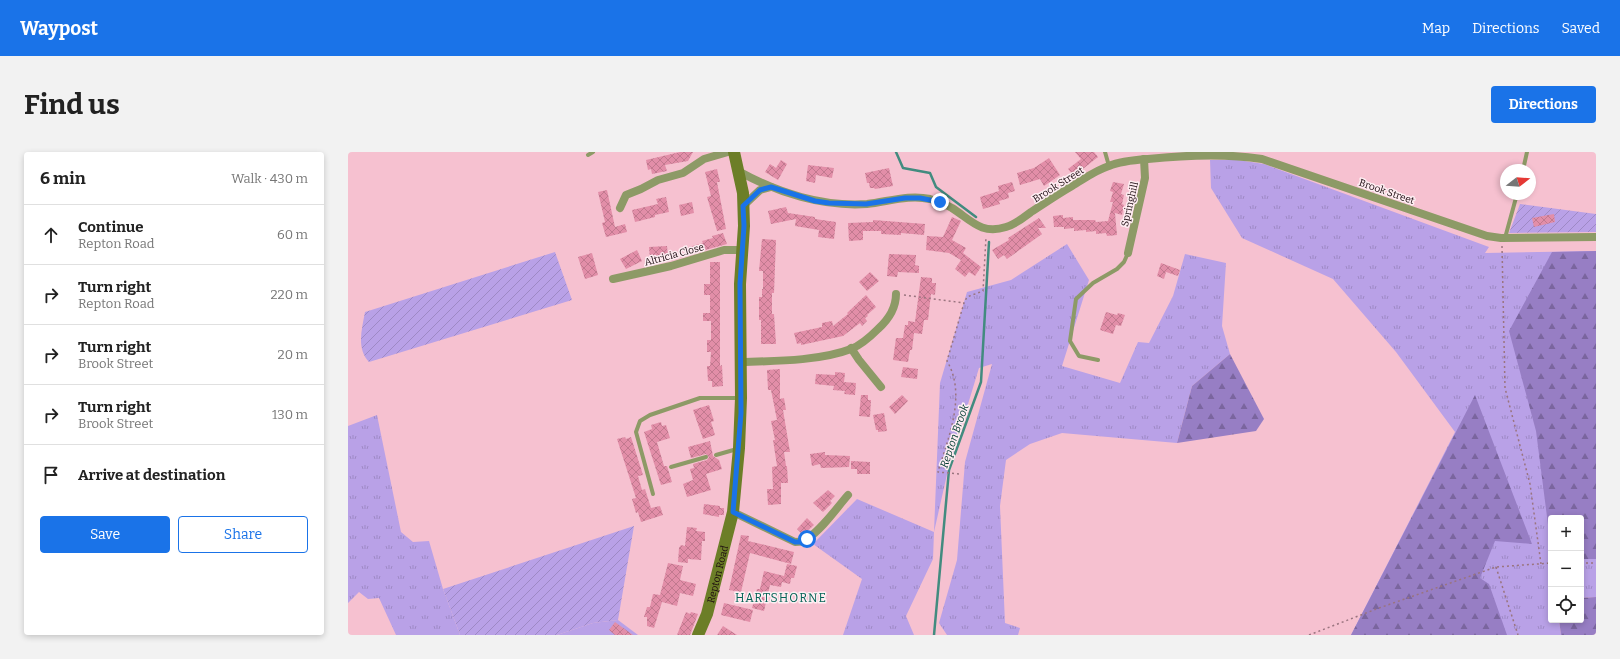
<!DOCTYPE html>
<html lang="en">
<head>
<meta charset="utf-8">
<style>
  body { margin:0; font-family:Bitter,serif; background:#f2f2f2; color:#222 }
  .controls { position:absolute; right:12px; bottom:12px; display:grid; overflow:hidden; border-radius:4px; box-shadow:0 2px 6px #0003 }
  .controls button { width:36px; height:36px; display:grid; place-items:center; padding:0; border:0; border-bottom:1px solid #e0e0e0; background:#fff; color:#222; font:20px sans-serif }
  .compass { position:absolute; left:1152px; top:12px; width:36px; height:36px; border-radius:50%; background:#fff; box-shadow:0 2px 6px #0003; rotate:73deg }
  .stop { position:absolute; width:12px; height:12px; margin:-9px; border:3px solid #1a73e8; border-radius:50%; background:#fff }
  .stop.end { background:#1a73e8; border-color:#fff; box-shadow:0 1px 4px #0008 }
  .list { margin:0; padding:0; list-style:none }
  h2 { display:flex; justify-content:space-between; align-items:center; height:52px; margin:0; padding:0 16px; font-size:17px }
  h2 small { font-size:13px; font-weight:400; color:#767676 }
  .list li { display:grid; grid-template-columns:26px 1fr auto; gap:12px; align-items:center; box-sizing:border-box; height:60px; padding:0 16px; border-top:1px solid #e0e0e0 }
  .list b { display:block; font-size:15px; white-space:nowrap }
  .list p { margin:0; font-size:13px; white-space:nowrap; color:#767676 }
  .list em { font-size:13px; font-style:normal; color:#767676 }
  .actions { display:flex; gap:8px; padding:12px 16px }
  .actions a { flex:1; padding:9px 0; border:1px solid #1a73e8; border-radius:4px; text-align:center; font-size:14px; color:#1a73e8 }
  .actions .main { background:#1a73e8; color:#fff }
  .icon { flex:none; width:22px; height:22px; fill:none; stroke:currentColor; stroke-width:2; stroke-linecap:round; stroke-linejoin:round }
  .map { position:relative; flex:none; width:1248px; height:483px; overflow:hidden; border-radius:4px }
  header { display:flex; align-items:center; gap:24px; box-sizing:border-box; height:56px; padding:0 20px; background:#1a73e8; color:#fff }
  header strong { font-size:19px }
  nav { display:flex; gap:22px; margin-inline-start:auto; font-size:14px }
  .intro { display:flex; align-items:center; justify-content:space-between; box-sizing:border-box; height:96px; padding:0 24px }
  h1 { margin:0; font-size:28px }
  .button { padding:10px 18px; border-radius:4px; background:#1a73e8; color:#fff; font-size:14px; font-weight:700 }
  main { display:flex; gap:24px; padding:0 24px }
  aside { flex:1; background:#fff; border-radius:4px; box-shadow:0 2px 6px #0003 }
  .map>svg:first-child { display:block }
</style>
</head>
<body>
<header>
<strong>Waypost</strong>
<nav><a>Map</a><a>Directions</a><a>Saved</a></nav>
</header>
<div class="intro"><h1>Find us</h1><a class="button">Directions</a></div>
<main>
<aside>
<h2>6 min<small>Walk · 430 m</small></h2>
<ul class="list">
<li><svg class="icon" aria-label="ahead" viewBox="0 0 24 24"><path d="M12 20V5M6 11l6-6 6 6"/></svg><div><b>Continue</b><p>Repton Road</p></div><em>60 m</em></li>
<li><svg class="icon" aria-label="right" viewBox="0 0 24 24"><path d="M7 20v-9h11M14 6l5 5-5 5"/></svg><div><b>Turn right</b><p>Repton Road</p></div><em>220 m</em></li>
<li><svg class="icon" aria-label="right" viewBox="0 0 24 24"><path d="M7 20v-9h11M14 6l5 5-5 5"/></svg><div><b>Turn right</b><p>Brook Street</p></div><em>20 m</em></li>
<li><svg class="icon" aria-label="right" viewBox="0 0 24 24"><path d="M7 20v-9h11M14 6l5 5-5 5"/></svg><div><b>Turn right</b><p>Brook Street</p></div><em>130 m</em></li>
<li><svg class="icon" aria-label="arrive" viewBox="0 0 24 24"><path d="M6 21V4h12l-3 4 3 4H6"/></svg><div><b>Arrive at destination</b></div></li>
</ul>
<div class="actions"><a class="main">Save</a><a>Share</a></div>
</aside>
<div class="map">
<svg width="1248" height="483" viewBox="0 0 1248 483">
  <defs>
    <pattern id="grass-tufts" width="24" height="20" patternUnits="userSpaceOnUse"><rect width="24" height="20" fill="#b9a1e7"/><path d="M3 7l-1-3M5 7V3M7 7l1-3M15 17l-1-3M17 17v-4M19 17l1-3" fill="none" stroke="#9e89c5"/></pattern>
    <pattern id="forest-firs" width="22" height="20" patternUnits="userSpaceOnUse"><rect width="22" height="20" fill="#977ec4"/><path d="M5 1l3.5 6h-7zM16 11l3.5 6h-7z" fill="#7a659e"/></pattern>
    <pattern id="garden-furrows" width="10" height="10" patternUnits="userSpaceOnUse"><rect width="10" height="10" fill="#b9a1e7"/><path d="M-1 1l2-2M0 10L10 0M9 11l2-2" fill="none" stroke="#9e89c5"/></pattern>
    <pattern id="building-cross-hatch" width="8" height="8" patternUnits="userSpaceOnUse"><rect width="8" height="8" fill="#e28ea8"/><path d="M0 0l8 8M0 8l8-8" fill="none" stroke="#c1798f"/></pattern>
  </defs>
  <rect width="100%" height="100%" fill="#f6c1d0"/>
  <g fill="url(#grass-tufts)">
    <path d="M862 8H890L916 12 1141 95 1137 101 1248 99V445L1233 446V366H1203V468H1211L1213 483H1003L1107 280 1048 200 985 127 894 86 863 36Z"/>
    <path d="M719 92 741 128 714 214 772 231 790 190 801 191 825 144 837 102 878 111 874 174 882 202 844 234 829 291 714 281 682 292 658 308 652 354 657 471 672 476 670 483H599L591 471 609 408 617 310 644 212 631 216 600 318 586 380 585 407 558 464 566 483H495L514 427 465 392 509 347 586 380 592 231 619 140 663 128Z"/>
    <path d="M29 263 53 380 65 390 81 389 95 437 112 483H48L31 446 20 447 11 440 0 451V274Z"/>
  </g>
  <g fill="url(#forest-firs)">
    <path d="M1248 99V407H1233V366H1203V396L1188 279 1161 179 1204 100Z"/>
    <path d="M882 202 916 267 908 279 829 291 844 234Z"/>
    <path d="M1127 243 1184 392 1147 389 1132 426 1141 432 1159 483H1003Z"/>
    <path d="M1248 445V483H1213L1211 468H1233V446Z"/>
  </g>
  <g fill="url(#garden-furrows)">
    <path d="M1172 52 1248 62V80L1161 81Z"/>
    <path d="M207 100 224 148 21 210C8 196 14 177 17 160Z"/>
    <path d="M286 374 270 468 245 471 209 483H112L95 437Z"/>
  </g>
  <path fill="#b9a1e7" d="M270 468 290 483H209L245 471Z"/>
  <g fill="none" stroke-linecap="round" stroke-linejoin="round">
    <g stroke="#428b7f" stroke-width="2.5">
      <path d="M548 0 555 16 582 21 588 35 628 65"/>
      <path d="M586 483 601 318 633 230 641 90"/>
    </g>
  </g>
  <g fill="url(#building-cross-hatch)">
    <path d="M332 0H345L340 9 317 13 319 19 304 22 303 17 300 18 298 8Z"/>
    <path d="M727 0H746L750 5 726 24 720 17 733 7Z"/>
    <path d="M701 6 712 23 696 34 692 27 672 33 669 21 686 16Z"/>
    <path d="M433 8 439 12 430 28 417 20 422 12 428 16Z"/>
    <path d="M460 13 486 16 484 26 468 23 467 31 458 29Z"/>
    <path d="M541 16 545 34 527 37 526 36H522L521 31H519L517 21Z"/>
    <path d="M369 17 372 30H369L378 77 369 79 359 45 363 44 357 20Z"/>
    <path d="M664 30 667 39 660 41 661 46 651 49 652 52 635 57 632 45 651 39 650 34Z"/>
    <path d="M765 30 776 32 773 42 776 43 774 52 776 53 774 63 767 61 769 83 759 84 758 81 748 82V79L738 80V78L726 79V76L716 77V75H706L705 64 715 63V66L725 65V68H747L748 70 760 69 765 50H762L765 40 762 39Z"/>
    <path d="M259 38 267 75 277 72 279 80 258 85 254 71 257 70 250 40Z"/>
    <path d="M318 45 321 60 307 63V65L287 70 284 58 310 52 308 47Z"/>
    <path d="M344 50 346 61 333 64 331 53Z"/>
    <path d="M438 55 440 61 467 65V67L488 70 486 87 470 85 471 78 447 74 448 67 423 72 420 59Z"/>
    <path d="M1206 62 1207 70 1186 75 1184 66Z"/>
    <path d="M604 65 613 69 604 88 618 96 615 101 633 115 627 124 621 120 617 125 607 117 613 108 601 101 578 98 579 84 595 85Z"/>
    <path d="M691 66 698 76H690L694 82 659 107 656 103 650 107 644 98 661 88 660 86Z"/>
    <path d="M525 68 577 72 576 83 553 81V83L533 82V79H515V88L501 89 500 71 525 70Z"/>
    <path d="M375 81 379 92 339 103 337 96 355 91 354 89 365 86 364 84Z"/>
    <path d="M414 87 428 88 426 141H424V162H426L428 192H413V168H411V145H414V137H415V119H411Z"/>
    <path d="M319 94 320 106 302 107 301 95Z"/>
    <path d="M289 98 294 109 278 117 272 107Z"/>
    <path d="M244 101 250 123 237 127 230 105Z"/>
    <path d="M541 102 568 103 567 113 571 114V121L550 120 549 125 539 124Z"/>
    <path d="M362 110H372V214L374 213 375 234 364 235V229H360L359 214H362L363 200H359V188H363V169H355V161H362V143H356V132H362Z"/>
    <path d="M813 111 832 118 830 124 818 120 816 127 809 124Z"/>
    <path d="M522 120 531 129 519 139 511 130Z"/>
    <path d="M573 125 584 126V131H588L587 143 583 142 580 168H576L574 182 566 181 564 198H562L560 210 545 208 548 186H555L557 173H560V169L567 170Z"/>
    <path d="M518 143 528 155 519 163 520 164 517 166 519 169 514 174 512 171 495 184 453 193V191L449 192 446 181 474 175V171L484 169 485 174 500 162 499 161Z"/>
    <path d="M758 160 769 163 770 161 777 163 773 174 768 173 765 182 752 178Z"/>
    <path d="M555 215 570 217 569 227 553 225Z"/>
    <path d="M432 217V247L436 246 438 258H435L442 300H436L438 314H439L440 331H433V352L420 353 419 337H425L424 315 429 314 425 288H427L423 269 429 268 423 238H420L419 218Z"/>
    <path d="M487 220 497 221 496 230 508 231 507 243 496 242 497 239 485 238 486 234 467 232 468 222 487 223Z"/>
    <path d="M513 243H520V248H523L522 265 511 264Z"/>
    <path d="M554 243 560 249 547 262 541 255Z"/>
    <path d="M361 253 366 269 363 270 367 283 355 287 345 258Z"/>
    <path d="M536 261 539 279 530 280V278H528L525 263Z"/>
    <path d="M313 270 314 274 318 273 322 286 309 290 316 314H319L324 330 313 333 296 280 304 277 303 273Z"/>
    <path d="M277 285 278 287 283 285 295 323 290 324 294 338 297 337 303 356 312 354 315 363 293 370 290 360 288 361 284 347 288 346 269 287Z"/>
    <path d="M362 289 365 304 371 308 374 317 358 322 363 338 339 345 335 332 345 328 342 317 346 316 345 312 359 308 361 305 358 302 343 306 340 295Z"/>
    <path d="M477 300V303L502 304 501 315 473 316 472 312 464 314 462 302Z"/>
    <path d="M503 309 522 310V322H509V317H503Z"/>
    <path d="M480 338 487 344 482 349 484 351 475 360 465 351Z"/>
    <path d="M356 352 372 354V356H376V363H371V365L355 362Z"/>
    <path d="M459 366 466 373 455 383 449 377Z"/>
    <path d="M339 375 349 376 348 379 357 380V389H354L353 408 340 407V411L330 410 331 396 333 393 337 394Z"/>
    <path d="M393 383 401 384 400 389 446 400 443 412 402 401 393 440 381 438Z"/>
    <path d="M320 411 335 414 332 428 348 432 345 444 332 441 329 454 314 450 306 476 299 474V465H296L299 455H302L305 442 312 443Z"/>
    <path d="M439 412 449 414 446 426H443L442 432 434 430 433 435 422 433 416 459 404 456 409 437H412L416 419 436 424Z"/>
    <path d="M376 451 405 458 402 470 373 463Z"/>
    <path d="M338 460 342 462 343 460 350 462 342 483H329Z"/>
    <path d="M267 470 285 483H267L261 478Z"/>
    <path d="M375 474 389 483H369Z"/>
  </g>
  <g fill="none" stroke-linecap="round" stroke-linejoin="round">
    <g stroke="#9a747f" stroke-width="1.5" stroke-dasharray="2 3" stroke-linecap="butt">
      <path d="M1154 94 1157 236 1182 332 1193 412"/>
      <path d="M556 143 616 151"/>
      <path d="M611 322 590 320C600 286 619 243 599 209L616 151 619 145 635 139 638 85"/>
      <path d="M1233 411H1248"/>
      <path d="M1148 415 1170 483"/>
      <path d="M961 483 1031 456 1148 415 1203 411"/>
    </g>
    <g stroke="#8d9a66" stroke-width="4">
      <path d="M757 0 761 14"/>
      <path d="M240 3 245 0"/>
      <path d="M1175 18 1179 0"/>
      <path d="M1157 86 1169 42"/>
      <path d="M750 208 731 204 722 189 728 147 745 131 769 117 776 110 780 101"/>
      <path d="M368 303 389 297"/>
      <path d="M323 315 358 305"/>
      <path d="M305 342 288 280 292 269 302 263 352 246H393"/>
    </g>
    <g stroke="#8d9a66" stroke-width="8">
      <path d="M392 20C430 41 475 55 519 52 539 50 561 42 582 47 589 49 597 52 604 56 623 68 633 83 658 75 668 72 675 66 683 60 697 51 710 42 724 34 736 27 748 18 761 14 773 9 787 8 800 7 838 3 876 1 914 7L1139 84 1153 86 1248 85"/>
      <path d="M395 54 412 38 423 35"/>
      <path d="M272 56 278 43 293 37 310 28 335 21 356 7 380 0"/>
      <path d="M780 101 797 26 796 7"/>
      <path d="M265 127 323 114 376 98H393"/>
      <path d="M503 196 511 208 533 235"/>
      <path d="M393 210C426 209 472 209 503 197 513 193 523 184 530 177 540 168 548 156 548 142"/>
      <path d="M385 360 447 390C452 390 455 390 459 387 475 376 487 358 500 343"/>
    </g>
    <path stroke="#6c7e27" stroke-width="12" id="s1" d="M350 483 359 462 385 360 391 296 393 246 392 132 396 74 395 41 386 0"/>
  </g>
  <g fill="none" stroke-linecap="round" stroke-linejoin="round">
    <path stroke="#1a73e8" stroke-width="5" d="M459 387 454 390H447L385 360 393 261 392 132 396 74 395 54 412 38 423 35 467 49 481 51 518 52 557 46H572L592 50"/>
  </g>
  <g text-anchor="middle" stroke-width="3" stroke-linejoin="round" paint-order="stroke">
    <g font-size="10" fill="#1b090f" stroke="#feeef2">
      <text transform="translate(710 32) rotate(-32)" y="4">Brook Street</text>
      <text transform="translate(1039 39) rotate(19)" y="4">Brook Street</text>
      <text transform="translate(781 52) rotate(-77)" y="4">Springhill</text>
      <text transform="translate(326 102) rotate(-15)" y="4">Altricia Close</text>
      <text dy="4" stroke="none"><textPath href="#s1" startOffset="64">Repton Road</textPath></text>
    </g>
    <g font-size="11" font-style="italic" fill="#023931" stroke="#feeef2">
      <text transform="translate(606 284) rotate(-71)" y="4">Repton Brook</text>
    </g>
    <g font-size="12" letter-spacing="1" fill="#046356" stroke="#feeef2">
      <text x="433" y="450">HARTSHORNE</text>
    </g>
  </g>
</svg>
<div class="controls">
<button>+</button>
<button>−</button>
<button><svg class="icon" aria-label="locate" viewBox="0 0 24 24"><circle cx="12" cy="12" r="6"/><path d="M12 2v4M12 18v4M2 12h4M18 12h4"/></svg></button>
</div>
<svg class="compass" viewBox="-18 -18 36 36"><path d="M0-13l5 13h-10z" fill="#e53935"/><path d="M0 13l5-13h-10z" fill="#767676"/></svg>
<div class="stop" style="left:459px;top:387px"></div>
<div class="stop end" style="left:592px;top:50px"></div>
</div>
</main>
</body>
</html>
